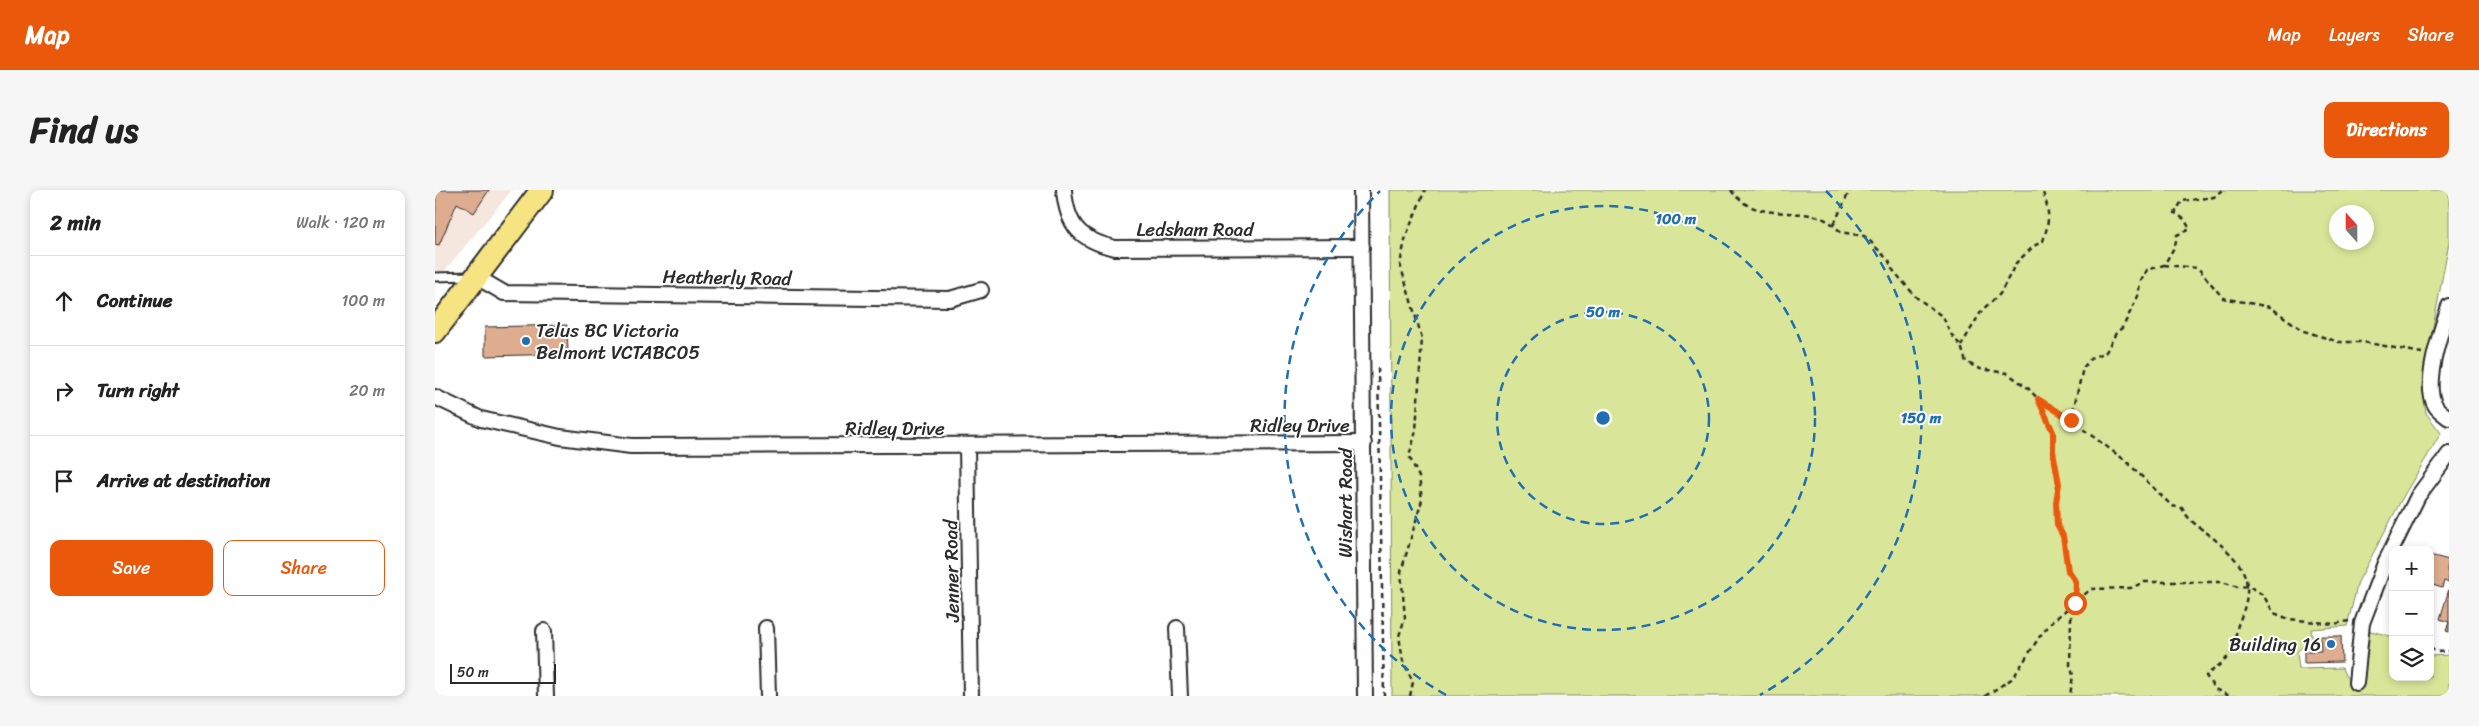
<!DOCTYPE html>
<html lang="en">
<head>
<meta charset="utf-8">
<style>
  body { margin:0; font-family:Sriracha,sans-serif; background:#f6f6f6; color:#222 }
  .controls { position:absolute; right:15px; bottom:15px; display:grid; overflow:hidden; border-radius:10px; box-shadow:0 2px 8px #0003 }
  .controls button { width:45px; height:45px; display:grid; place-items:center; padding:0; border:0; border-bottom:1px solid #e0e0e0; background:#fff; color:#222; font:25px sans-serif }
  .compass { position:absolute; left:1894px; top:15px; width:45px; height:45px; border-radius:50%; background:#fff; box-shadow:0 2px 8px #0003; rotate:339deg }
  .scale { position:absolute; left:15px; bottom:12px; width:106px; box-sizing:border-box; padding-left:5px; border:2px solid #2b2b2b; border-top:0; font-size:14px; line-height:18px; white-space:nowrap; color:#2b2b2b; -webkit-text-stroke:4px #fff; paint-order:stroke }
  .stop { position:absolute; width:15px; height:15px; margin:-11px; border:4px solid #ea580c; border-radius:50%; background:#fff }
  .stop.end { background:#ea580c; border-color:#fff; box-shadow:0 1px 5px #0008 }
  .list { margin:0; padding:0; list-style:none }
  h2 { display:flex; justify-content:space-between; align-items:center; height:65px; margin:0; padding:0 20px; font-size:21px }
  h2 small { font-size:16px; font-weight:400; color:#767676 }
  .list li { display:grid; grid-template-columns:32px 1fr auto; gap:15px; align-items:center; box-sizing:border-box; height:90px; padding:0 20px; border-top:1px solid #e0e0e0 }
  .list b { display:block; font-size:19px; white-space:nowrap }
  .list em { font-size:16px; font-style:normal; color:#767676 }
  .actions { display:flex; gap:10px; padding:15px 20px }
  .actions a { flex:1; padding:11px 0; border:1px solid #ea580c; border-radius:10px; text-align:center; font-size:18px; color:#ea580c }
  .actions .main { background:#ea580c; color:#fff }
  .icon { flex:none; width:28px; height:28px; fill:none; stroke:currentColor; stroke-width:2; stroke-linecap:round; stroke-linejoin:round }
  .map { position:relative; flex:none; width:2014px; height:506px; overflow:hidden; border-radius:10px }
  header { display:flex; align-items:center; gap:30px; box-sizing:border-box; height:70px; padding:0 25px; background:#ea580c; color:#fff }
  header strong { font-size:24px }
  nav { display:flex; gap:28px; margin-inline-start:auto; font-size:18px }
  .intro { display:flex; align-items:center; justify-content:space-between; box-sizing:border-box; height:120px; padding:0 30px }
  h1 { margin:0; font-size:35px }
  .button { padding:12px 22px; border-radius:10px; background:#ea580c; color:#fff; font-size:18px; font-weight:700 }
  main { display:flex; gap:30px; padding:0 30px }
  aside { flex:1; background:#fff; border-radius:10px; box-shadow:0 2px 8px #0003 }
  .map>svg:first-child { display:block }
</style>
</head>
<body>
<header>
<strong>Map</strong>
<nav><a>Map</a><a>Layers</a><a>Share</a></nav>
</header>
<div class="intro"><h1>Find us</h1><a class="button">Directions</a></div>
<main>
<aside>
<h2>2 min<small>Walk · 120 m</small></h2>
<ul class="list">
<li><svg class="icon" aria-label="ahead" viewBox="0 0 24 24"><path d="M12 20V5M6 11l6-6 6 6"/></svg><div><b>Continue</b></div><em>100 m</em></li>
<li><svg class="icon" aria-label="right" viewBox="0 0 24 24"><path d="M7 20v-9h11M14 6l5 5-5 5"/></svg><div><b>Turn right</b></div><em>20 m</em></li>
<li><svg class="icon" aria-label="arrive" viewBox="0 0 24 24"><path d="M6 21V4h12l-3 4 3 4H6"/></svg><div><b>Arrive at destination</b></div></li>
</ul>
<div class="actions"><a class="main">Save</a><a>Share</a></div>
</aside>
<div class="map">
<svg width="2014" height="506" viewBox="0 0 2014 506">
  <rect width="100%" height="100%" fill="#fff"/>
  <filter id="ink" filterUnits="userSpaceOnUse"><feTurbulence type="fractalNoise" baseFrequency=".02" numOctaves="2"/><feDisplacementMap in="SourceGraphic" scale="10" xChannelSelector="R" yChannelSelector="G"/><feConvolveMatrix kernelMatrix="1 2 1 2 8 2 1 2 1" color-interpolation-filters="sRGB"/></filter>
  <g filter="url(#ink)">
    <path fill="#f5e6de" d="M0 0H77L0 92Z"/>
    <path fill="#d9e699" stroke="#828862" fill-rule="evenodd" d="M955 0H2014V52L1987 196 1991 223 2006 243 1968 307 1923 392 1912 436 1876 439 1878 452 1869 455 1862 462 1864 479 1907 478 1911 487 1921 493 1932 440 1955 446 1958 447V487H1995V466L2014 465V506H957ZM1902 22H1932V52H1902Z"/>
    <g fill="#dead90" stroke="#2b2b2b">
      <path d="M1 0H54L39 23 22 13 4 55 0 54Z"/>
      <path d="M132 135 133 164 50 166V137Z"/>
      <path d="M1995 365 2014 370 2012 379 2014 393 2009 391 2007 398 1995 394Z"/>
      <path d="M2014 399V442L2011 441 2014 432 2005 429Z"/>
      <path d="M1885 446H1906L1907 472 1869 473V461H1886Z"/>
    </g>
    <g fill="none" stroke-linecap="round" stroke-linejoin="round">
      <g stroke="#2b2b2b" stroke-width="11">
        <path id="service" d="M0 87 35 86"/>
      </g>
      <g stroke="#2b2b2b" stroke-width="18">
        <g id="minor">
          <path d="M629 0C632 36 645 50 680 58L927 57"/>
          <path d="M926 0 930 506"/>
          <path d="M40 86 69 103 515 109 546 100"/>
          <path d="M2014 116C2007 139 1987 193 2000 215 2002 220 2010 225 2014 228"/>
          <path d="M0 207 46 229 125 247 196 256 929 253"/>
          <path d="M532 256 536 506"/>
          <path d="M331 438 333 506"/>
          <path d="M742 438 745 506"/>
          <path d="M109 441 111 506"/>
          <path d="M1921 493 1927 433 1950 373 1983 306 2014 264"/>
        </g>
      </g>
      <g stroke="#2b2b2b" stroke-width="26">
        <path id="primary" d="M0 141 107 0"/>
      </g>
      <g stroke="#2b2b2b" stroke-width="2.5" stroke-dasharray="5 4" stroke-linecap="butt">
        <path d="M1296 0C1323 40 1379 7 1405 42L1429 46 1433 49 1454 71 1457 79 1481 107 1508 127 1516 144 1526 156 1531 172 1545 179 1572 183 1593 198 1603 209 1618 217 1691 271 1737 316 1747 318C1754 332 1765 337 1777 347 1809 374 1822 391 1804 432 1800 442 1801 457 1794 465 1789 473 1778 479 1771 486L1780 499 1795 506"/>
        <path d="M1399 34 1415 0"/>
        <path d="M1729 75 1763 78 1788 108 1835 117 1869 141 1904 152H1928L1987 163"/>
        <path d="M1526 156 1547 120 1565 104 1581 73 1599 56 1608 51C1615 30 1615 21 1607 0"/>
        <path d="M943 178 949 506"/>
        <path d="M1604 210 1619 242 1618 261 1623 294 1621 312 1622 335 1628 346 1633 381 1641 392 1640 413 1636 428 1635 475 1638 485 1635 506"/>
        <path d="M1636 230 1648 178 1656 168 1671 162 1681 143 1688 137 1703 106 1705 93 1712 80 1729 75 1740 56 1742 45 1755 39 1749 29 1740 23 1747 11 1779 7 1787 0"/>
        <path d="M1995 458 2002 462 2014 461"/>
        <path d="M975 506 978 492 968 471 964 446 970 428 966 382 987 310 984 287 974 266 981 241 987 148 965 74 971 46 990 0"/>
        <path d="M1550 506 1578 488 1605 446 1618 431 1656 399 1696 398 1709 392H1787L1803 397 1814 396 1828 405 1839 423 1854 429 1899 434 1914 431"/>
      </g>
      <use href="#service" stroke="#fff" stroke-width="7"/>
      <use href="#minor" stroke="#fff" stroke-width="14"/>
      <use href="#primary" stroke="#f6e381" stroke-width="22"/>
    </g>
  </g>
  <g fill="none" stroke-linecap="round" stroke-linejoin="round" filter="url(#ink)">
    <path stroke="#ea580c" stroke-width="6" d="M1636 230 1603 209 1618 242V261L1624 294 1621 312 1622 335 1628 346 1633 381 1641 392 1640 413"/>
  </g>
  <g fill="none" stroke="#1f6fb2" stroke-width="2.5" stroke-dasharray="9 6">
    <circle cx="1168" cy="228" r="106"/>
    <circle cx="1168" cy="228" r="212"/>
    <path d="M1011 505A318 318 0 0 1 945 1M1391 1A318 318 0 0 1 1325 505"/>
  </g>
  <g fill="#1f6fb2" stroke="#fff" stroke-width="2">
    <circle cx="91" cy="151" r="5"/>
    <circle cx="1896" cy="454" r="5"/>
  </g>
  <g text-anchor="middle" stroke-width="4" stroke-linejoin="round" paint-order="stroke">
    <g font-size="19" fill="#2b2b2b" stroke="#fff">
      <text x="760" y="46">Ledsham Road</text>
      <text transform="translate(292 87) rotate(1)" y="7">Heatherly Road</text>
      <text x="865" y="242">Ridley Drive</text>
      <text x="460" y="245">Ridley Drive</text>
      <text transform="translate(910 313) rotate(-90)" y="7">Wishart Road</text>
      <text transform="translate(516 381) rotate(-91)" y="7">Jenner Road</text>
    </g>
    <g font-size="19" fill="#2b2b2b" stroke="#fff" text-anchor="start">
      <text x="101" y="147">Telus BC Victoria<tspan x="101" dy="22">Belmont VCTABC05</tspan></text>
      <text x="1886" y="461" text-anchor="end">Building 16</text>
    </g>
  </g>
  <circle cx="1168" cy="228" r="8" fill="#1f6fb2" stroke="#fff" stroke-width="2.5"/>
  <g font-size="15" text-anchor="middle" font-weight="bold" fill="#1f6fb2" stroke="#fff" stroke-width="4" stroke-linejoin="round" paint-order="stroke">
    <text x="1241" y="34">100 m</text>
    <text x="1168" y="127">50 m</text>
    <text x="1486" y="233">150 m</text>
  </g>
</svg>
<div class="controls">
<button>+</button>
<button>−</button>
<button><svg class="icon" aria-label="layers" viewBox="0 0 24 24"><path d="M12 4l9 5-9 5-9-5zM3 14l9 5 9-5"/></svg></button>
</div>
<svg class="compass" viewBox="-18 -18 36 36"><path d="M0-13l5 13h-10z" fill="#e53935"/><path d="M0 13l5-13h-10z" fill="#767676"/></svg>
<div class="scale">50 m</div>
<div class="stop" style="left:1640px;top:413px"></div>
<div class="stop end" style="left:1636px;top:230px"></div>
</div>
</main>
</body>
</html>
